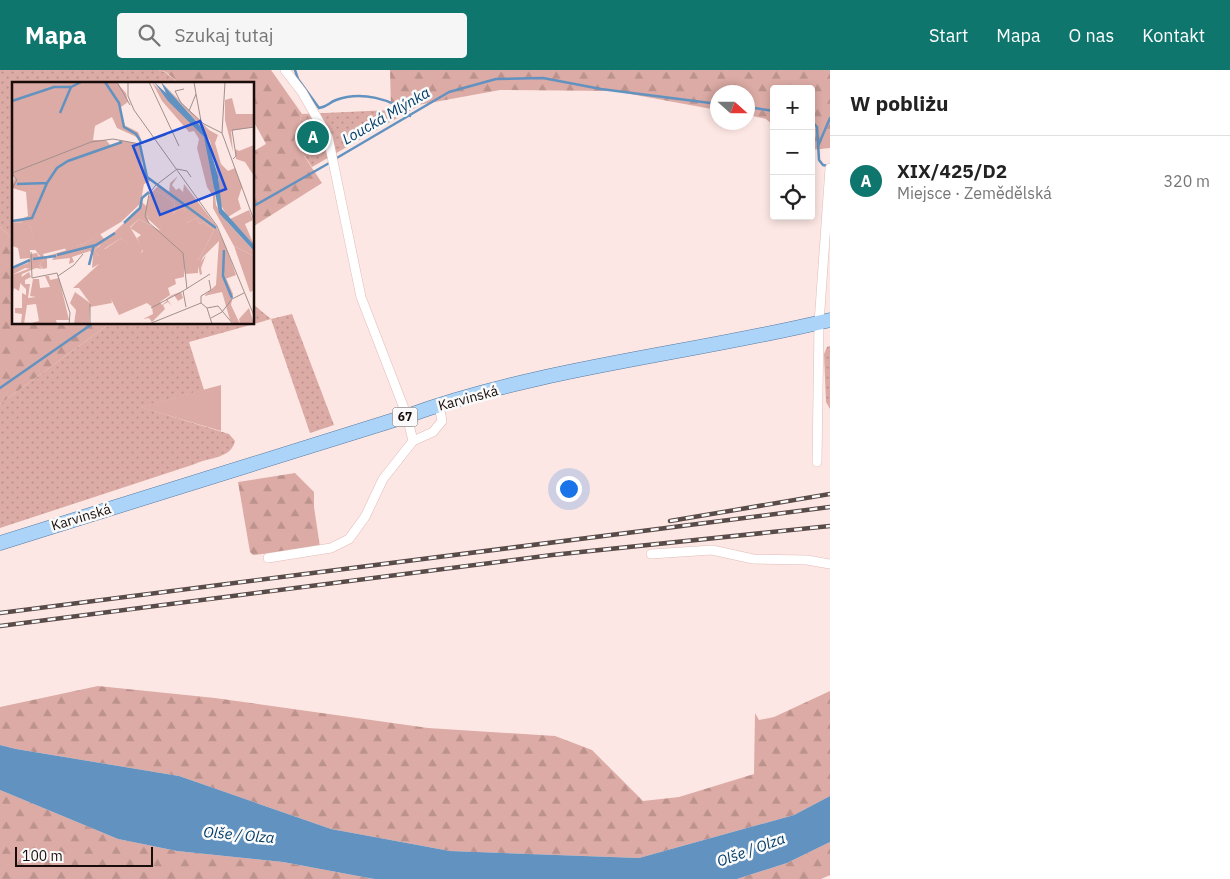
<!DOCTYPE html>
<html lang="pl">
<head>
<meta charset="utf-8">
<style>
  body { margin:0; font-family:"IBM Plex Sans",sans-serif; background:#f6f6f6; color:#222 }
  .controls { position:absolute; right:15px; top:15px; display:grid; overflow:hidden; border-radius:5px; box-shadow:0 2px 8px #0003 }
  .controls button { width:45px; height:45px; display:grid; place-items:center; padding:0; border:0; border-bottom:1px solid #e0e0e0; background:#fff; color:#222; font:25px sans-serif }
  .compass { position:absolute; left:710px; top:15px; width:45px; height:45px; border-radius:50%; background:#fff; box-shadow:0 2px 8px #0003; rotate:111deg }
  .scale { position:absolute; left:15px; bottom:12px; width:138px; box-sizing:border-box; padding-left:5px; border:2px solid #180d0b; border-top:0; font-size:14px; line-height:18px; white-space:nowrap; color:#180d0b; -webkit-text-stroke:4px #fafafa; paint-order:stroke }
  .you { position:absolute; left:568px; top:418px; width:18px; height:18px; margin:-12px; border:4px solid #fff; border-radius:50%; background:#1a73e8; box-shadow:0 0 0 8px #1a73e833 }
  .badge { display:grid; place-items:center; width:32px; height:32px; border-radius:50%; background:#0f766e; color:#fff; font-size:16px; font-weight:700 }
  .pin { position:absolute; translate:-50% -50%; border:2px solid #fff; box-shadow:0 1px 5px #0006 }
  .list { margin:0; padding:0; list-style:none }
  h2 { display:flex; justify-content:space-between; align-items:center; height:65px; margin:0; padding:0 20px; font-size:21px }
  h2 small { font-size:16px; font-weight:400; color:#767676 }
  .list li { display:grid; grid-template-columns:32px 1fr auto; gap:15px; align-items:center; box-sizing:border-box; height:90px; padding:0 20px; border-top:1px solid #e0e0e0 }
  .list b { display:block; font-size:19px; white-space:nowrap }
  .list p { margin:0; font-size:16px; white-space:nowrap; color:#767676 }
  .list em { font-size:16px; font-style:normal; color:#767676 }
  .icon { flex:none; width:28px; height:28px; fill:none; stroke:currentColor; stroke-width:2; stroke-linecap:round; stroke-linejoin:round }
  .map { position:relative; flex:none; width:830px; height:809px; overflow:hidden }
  header { display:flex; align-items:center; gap:30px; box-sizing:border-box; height:70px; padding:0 25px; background:#0f766e; color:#fff }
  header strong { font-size:24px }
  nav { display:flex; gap:28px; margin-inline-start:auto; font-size:18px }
  .search { width:350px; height:45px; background:#f6f6f6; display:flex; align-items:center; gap:12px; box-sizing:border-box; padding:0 18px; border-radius:5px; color:#767676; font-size:19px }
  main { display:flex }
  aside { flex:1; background:#fff }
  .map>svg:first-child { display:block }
</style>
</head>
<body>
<header>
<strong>Mapa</strong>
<div class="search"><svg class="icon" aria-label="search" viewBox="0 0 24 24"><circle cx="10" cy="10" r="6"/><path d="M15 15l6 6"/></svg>Szukaj tutaj</div>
<nav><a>Start</a><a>Mapa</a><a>O nas</a><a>Kontakt</a></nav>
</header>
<main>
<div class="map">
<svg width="830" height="809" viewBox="0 0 830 809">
  <defs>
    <pattern id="grass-dots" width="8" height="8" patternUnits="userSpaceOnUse" patternTransform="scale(1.25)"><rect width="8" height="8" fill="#dcaba5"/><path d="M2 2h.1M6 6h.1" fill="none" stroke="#bc928d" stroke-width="1.8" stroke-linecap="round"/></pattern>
    <pattern id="forest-firs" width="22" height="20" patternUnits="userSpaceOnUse" patternTransform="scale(1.25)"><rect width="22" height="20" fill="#dcaba5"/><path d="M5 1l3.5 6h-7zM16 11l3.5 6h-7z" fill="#bc928d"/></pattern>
  </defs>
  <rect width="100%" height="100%" fill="#fde7e4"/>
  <g fill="url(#grass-dots)">
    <path d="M0 0H158L165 2 180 14H14V170L0 157Z"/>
    <path d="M420 35 312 97 294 71 302 44 391 40Z"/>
    <path d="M254 235 271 249 292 244 334 355 310 363 271 249 254 254Z"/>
    <path d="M109 254H254L189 272 204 320 141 337 229 364 235 371C231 389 209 387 195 394L0 458V334Z"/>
    <path d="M830 276V339L826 332 824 284 827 277Z"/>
  </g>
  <g fill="url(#forest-firs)">
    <path d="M158 0H271L302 44 294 71 322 113 254 156V81L266 74 254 52V14H180L166 2Z"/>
    <path d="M390 0H830V78L811 80V19H774V56L766 49 748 45V22H718L717 40 614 21 500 20 391 40Z"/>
    <path d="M0 157 14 170V254H109L0 334Z"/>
    <path d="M295 403 314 422V437L320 477 253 485 250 482 238 412Z"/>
    <path d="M98 616 215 628 428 658 555 666 592 680 643 731 679 727 754 704 755 643 759 650 774 647 830 621V726L794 745 639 788 450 781 331 759 179 706 16 679 0 675V637Z"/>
    <path d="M0 720 118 769 177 781 283 792 374 809H0Z"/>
    <path d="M830 772V805L821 809H737L787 793Z"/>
  </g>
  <path fill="#dcaba5" d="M221 315V361L140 337Z"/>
  <path fill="#6292c0" d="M0 675 16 679 179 706 331 759 450 781 639 788 794 745 830 726V772L787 793 737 809H374L283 792 177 781 118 769 0 720Z"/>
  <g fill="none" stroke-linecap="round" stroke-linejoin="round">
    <g stroke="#6292c0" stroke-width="2.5">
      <path d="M295 0 298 9 319 38C329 36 328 33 336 30 360 21 393 28 410 46"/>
      <path d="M748 37 774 41"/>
      <path d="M811 50 817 57 819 90 823 95 828 96"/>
      <path d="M818 76 830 48"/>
      <path d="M335 89 449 22 496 9 543 8 601 19 718 34"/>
      <path d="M254 136 331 92"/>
      <path d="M0 318 92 254"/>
    </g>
    <g stroke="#e0bcb7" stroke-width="10">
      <g id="minor">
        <path d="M413 371 433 362 442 351 439 335"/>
        <path d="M817 392 819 253 830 98"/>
        <path d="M651 484 712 480 753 489 807 490 830 494"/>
        <path d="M268 488 331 478 349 469 365 447 383 409 413 371 407 346 361 227 328 67 302 22 285 0"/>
      </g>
    </g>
    <g stroke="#547aa2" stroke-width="15">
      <path id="primary" d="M0 473 407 346C543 297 690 284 830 250"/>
    </g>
    <use href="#minor" stroke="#fff" stroke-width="9"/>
    <use href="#primary" stroke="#acd3f8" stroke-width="14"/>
    <g stroke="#594b48" stroke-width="4.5">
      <g id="rail">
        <path d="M670 451 830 424"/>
        <path d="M0 543 830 437"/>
        <path d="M0 556 552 485 830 456"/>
      </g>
    </g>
    <use href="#rail" stroke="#fafafa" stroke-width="2.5" stroke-dasharray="8" stroke-linecap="butt"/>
  </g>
  <g text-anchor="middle" stroke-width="5" stroke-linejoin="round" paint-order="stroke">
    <rect fill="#fafafa" stroke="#5c5453" stroke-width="1" x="392.5" y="337.5" width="25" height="19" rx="4"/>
    <g font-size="12" font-weight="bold" fill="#180d0b">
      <text x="405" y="351">67</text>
    </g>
    <g font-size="14" fill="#180d0b" stroke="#fafafa">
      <text transform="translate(468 328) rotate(-15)" y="5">Karvinská</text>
      <text transform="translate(81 447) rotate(-17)" y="5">Karvinská</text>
    </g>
    <g font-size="15" font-style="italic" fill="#013c68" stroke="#fafafa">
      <text transform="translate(386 46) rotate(-30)" y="5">Loucká Mlýnka</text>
      <text transform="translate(239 765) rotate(5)" y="5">Olše / Olza</text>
      <text transform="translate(751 780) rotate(-20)" y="5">Olše / Olza</text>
    </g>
  </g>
  <g transform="translate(12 12)">
    <rect width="242" height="242" fill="#fde7e4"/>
    <path d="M94 0H104L114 11 116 20 109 25ZM166 94 160 103 164 108 167 106 171 110 172 102 203 142 157 111 158 101ZM145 109 163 120 161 132 169 125 174 129V141L185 136 188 142 192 140 202 148 186 179 187 182 194 173 189 186 190 192 188 193 186 184V191L173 192 172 180V195L163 197 164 202 156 206 158 213 148 220 150 223 155 219 154 217 160 213 169 210 171 216 166 219 162 213 155 217 160 224 156 220 151 223 153 227 140 240 137 236 131 237 141 232 140 225 135 221 107 233 99 217 100 221 78 225 77 242H62L64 228 58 221 63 210 78 221 67 206H61L87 182V174L82 168 89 163 93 167 109 156 128 172 131 169 125 156 129 153 118 146 127 137 149 149 135 136ZM13 140 18 144 23 162 24 168H18V172L25 171 27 175 23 176 33 179 28 181 31 187 27 183 20 187 13 186 0 193V187L16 181 18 176 8 177 6 166 0 164V141ZM88 152 92 157 55 170 53 166 72 162ZM222 164 242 174V208L238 210ZM214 165 224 193 213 197 211 182ZM17 190 19 195 13 198V202H18L16 216 24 215 18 214 21 197H27L28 206 38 205 33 194H37L38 198 47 196 57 238H44L45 242H16L27 239 24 222 15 223 12 242 9 241 10 232 3 231V226H10V211L14 213V207L8 201V196ZM237 226 242 242H228L227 237Z" fill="#dcaba5"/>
    <path d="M0 0 93 1 107 22 112 43 126 50 129 57 105 46 100 35 83 44 81 58H94L98 63 107 62V58L128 62 130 82 138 99 132 102 129 119 134 124 138 112 147 103 203 142 214 165 211 189 221 212 219 223 228 242H222L218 238 210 210 192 214 204 203 207 159 191 175 186 186V179L202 148 192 140 188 142 185 136 174 141V129L169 125 161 132 163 120 145 109 143 122 135 135 138 143 127 137 118 145 131 167 128 173 109 156 92 167 88 163 82 168 87 174V182L80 186 81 173 78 169 60 175 62 180 57 182 58 176 40 178 43 174 35 176V186L31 187 28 181 32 178H21L28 174 24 169 18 144 10 140 0 141 16 134 14 110 0 106 3 95 0 93ZM129 121 126 128 97 155 32 175 31 172 72 162 109 140ZM140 0 192 55 200 82 204 123 215 140 242 169V174L222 164 201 126V114L195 105 185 66 187 57 182 49 177 50 150 19ZM149 0 197 48 206 53 203 61 209 82 216 89 223 86 230 105 226 117 229 127 216 135 207 120V99L198 59 188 43ZM220 16 224 32H242V45L219 49 221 70 213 38V18ZM242 63V94L233 80 224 77 223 67 227 69ZM237 128 241 138 233 142 242 163 218 137ZM27 183 30 187 24 186 10 192 7 209 2 206 1 210 0 193Z" fill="#dcaba5" fill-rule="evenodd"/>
    <path d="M142 0 154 11 149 0 192 48 206 94 210 127 242 163V169L207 131 192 55 156 19Z" fill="#6292c0"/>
    <path fill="none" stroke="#6292c0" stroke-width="2.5" d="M93 0 107 21 112 45 124 52 129 60M0 19 42 5H59L69 0M48 31 59 5M128 63 135 95 204 146M5 102 35 101 45 86 56 79 110 60M0 139 20 136 35 101M112 141 128 126 130 116 137 110M212 168 211 194 220 216M45 173 84 163 103 151M21 177 44 174M77 183 82 163M0 186 18 178"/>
    <path fill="none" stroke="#a1908d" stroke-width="1" d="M105 0 118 23M116 0V14L122 28 205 144 243 236M137 0 167 64M213 0 210 51 243 141M172 7 163 9 169 21 192 42 210 51M184 12 189 39M177 29 184 12 182 0M221 77 224 74 220 48 243 45M0 91 79 60 101 57 128 62 154 53M0 92 5 98 0 107M19 170 20 196 45 191 46 194 58 231 57 242M46 194 62 183 71 172M175 207 171 171 136 140 133 134 137 112 143 104 165 87 175 89 179 95M189 221V214L199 208 197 198M174 225 171 209 198 192M139 226 171 209M195 226 206 224 221 242M199 236 210 230 220 217 232 211M78 242V222M137 242 189 221 195 226 200 242"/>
    <path fill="#1d4ed8" fill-opacity="0.15" stroke="#1d4ed8" stroke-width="2.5" d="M188 39 214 107 148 133 121 64Z"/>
    <rect width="242" height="242" fill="none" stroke="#180d0b" stroke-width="2.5"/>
  </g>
</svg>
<div class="controls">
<button>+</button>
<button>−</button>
<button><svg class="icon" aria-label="locate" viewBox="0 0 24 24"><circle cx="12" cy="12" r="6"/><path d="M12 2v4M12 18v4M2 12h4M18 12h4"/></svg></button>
</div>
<svg class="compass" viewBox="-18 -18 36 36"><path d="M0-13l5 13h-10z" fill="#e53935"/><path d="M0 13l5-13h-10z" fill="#767676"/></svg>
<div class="scale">100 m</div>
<div class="you"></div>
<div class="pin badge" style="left:313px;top:67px">A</div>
</div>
<aside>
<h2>W pobliżu<small></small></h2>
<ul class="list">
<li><span class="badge">A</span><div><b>XIX/425/D2</b><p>Miejsce · Zemědělská</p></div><em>320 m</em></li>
</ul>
</aside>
</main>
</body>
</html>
